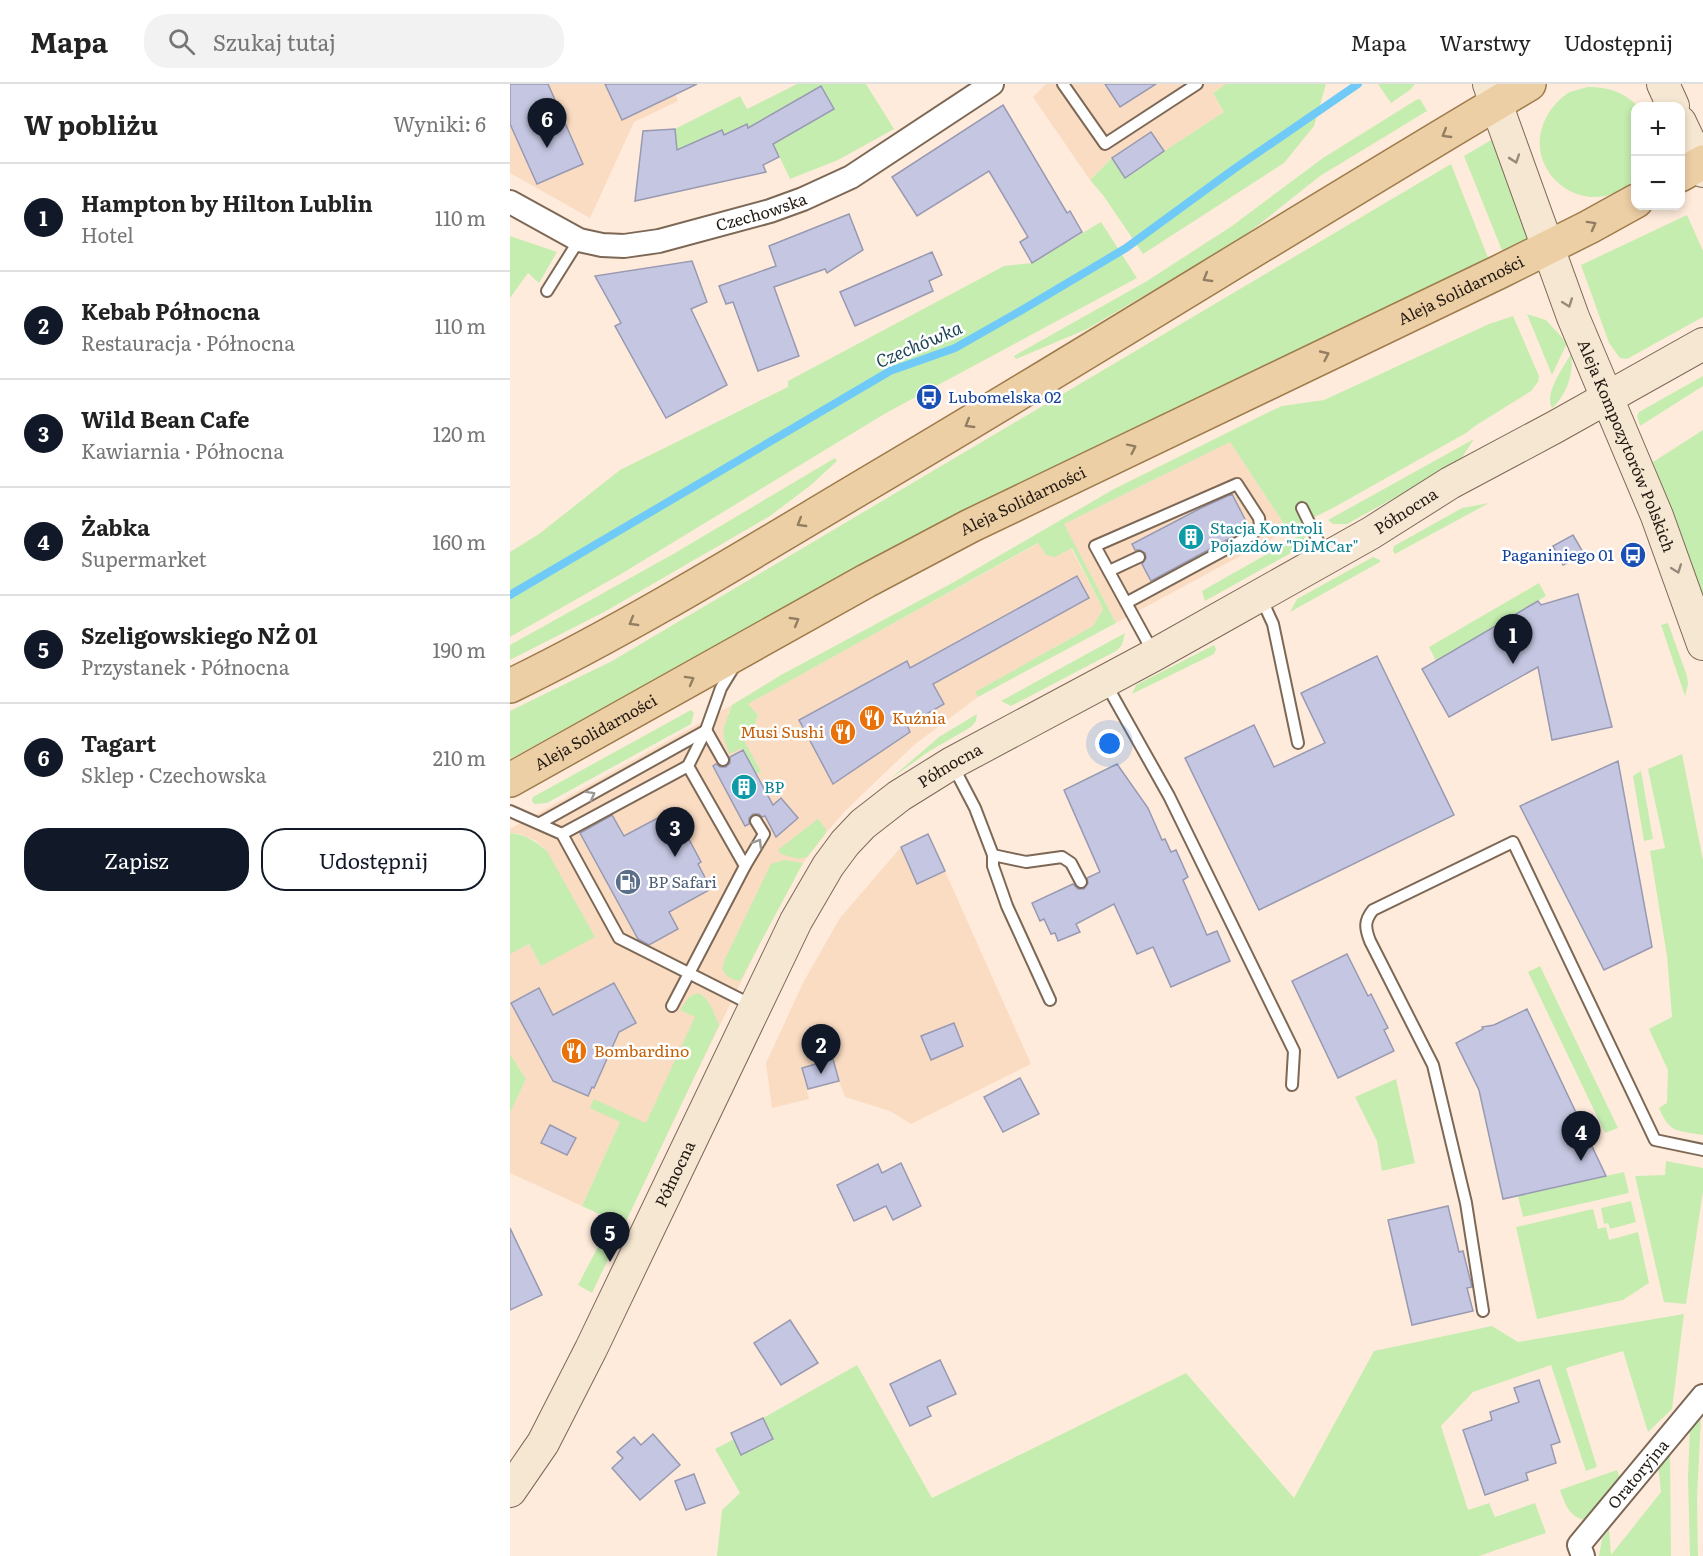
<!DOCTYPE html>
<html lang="pl">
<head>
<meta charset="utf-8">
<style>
  body { margin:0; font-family:Literata,serif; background:#f2f2f2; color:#222 }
  .controls { position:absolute; right:18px; top:18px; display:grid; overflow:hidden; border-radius:12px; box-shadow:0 3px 9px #0003 }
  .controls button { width:54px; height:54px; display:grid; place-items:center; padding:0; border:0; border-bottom:2px solid #e0e0e0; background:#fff; color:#222; font:30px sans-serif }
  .you { position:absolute; left:600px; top:660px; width:21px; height:21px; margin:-15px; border:4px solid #fff; border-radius:50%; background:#1a73e8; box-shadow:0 0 0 9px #1a73e833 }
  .badge { display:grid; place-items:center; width:39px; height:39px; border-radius:50%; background:#111827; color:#fff; font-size:20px; font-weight:700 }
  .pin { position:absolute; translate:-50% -50px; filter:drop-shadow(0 2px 3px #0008) }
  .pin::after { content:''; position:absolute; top:32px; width:21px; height:18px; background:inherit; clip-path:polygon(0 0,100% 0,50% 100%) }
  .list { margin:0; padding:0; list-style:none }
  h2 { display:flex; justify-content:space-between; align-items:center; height:78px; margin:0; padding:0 24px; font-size:26px }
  h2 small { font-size:20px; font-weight:400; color:#767676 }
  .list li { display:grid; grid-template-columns:39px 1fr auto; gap:18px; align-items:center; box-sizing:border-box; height:108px; padding:0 24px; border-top:2px solid #e0e0e0 }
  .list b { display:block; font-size:22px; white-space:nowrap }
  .list p { margin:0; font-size:20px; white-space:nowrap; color:#767676 }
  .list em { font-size:20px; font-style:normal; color:#767676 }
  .actions { display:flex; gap:12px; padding:18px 24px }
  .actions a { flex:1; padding:14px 0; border:2px solid #111827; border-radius:24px; text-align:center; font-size:21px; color:#111827 }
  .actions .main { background:#111827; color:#fff }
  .icon { flex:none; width:33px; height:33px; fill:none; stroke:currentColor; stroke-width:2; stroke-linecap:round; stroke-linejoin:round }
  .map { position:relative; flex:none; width:1193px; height:1472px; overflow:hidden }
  header { display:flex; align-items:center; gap:36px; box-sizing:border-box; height:84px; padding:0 30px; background:#fff; border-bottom:2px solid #e0e0e0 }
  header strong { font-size:28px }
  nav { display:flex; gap:33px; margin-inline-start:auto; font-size:21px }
  .search { width:420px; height:54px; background:#f2f2f2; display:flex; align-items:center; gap:15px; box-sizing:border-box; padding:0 21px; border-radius:24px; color:#767676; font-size:22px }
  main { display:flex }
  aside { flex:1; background:#fff }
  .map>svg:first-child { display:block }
</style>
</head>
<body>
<header>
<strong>Mapa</strong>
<div class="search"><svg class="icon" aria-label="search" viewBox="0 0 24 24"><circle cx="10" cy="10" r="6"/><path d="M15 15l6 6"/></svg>Szukaj tutaj</div>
<nav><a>Mapa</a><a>Warstwy</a><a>Udostępnij</a></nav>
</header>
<main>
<aside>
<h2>W pobliżu<small>Wyniki: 6</small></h2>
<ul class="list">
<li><span class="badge">1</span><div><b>Hampton by Hilton Lublin</b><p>Hotel</p></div><em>110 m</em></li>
<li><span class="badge">2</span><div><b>Kebab Północna</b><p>Restauracja · Północna</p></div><em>110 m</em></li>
<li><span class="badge">3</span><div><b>Wild Bean Cafe</b><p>Kawiarnia · Północna</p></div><em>120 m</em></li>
<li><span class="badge">4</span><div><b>Żabka</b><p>Supermarket</p></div><em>160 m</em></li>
<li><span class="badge">5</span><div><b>Szeligowskiego NŻ 01</b><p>Przystanek · Północna</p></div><em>190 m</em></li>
<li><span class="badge">6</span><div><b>Tagart</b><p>Sklep · Czechowska</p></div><em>210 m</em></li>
</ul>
<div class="actions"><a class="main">Zapisz</a><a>Udostępnij</a></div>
</aside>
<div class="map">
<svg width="1193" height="1472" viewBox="0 0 1193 1472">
  <rect width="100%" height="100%" fill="#ffebdb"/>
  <g fill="#fadcc2">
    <path d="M0 0H161L168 17 124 38 80 134 0 89Z"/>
    <path d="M536 0H716L703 9 714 28 615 94 601 75 580 96 523 13Z"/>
    <path d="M720 358 778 446 606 539 553 440Z"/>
    <path d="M529 459 536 471 553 469 561 464 593 525 583 542 466 608 468 613 404 661 335 727 316 749 293 779 261 837 153 1057 110 1038 72 1122 0 1089V1029L16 995 0 970V870L19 860 31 882 37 767 26 757 10 750 0 749V745L222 621 218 630 230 648 245 641 248 631 237 620Z"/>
    <path d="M391 763 407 800 435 787 521 980 401 1040 380 1027 335 1013 329 997 292 984 299 1015 262 1024 256 979 294 897 330 834Z"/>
  </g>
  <g fill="#c5edb0">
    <path d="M287 0H356L384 45 328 76 280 95 254 40 240 47 237 41 214 51 212 47 168 76 165 45 230 12 237 25Z"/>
    <path d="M716 0H816L804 42 774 79 633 170 593 111 580 96 602 74 615 93 714 28 703 9Z"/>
    <path d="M868 0H905L900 6 881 19Z"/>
    <path d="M1078 3C1099 3 1113 8 1128 22H1126L1125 95C1078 144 1002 84 1040 27 1045 20 1052 12 1060 8 1065 6 1072 5 1078 3Z"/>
    <path d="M910 15 917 27 810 92 746 143 719 162 577 245 506 275 504 272 637 197 722 142 813 74 906 16Z"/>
    <path d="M983 55 1020 156 993 169 954 72Z"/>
    <path d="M941 80 979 176 487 410 0 675V627L102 577Z"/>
    <path d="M1177 131 1193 167V233L1117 275 1110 274 1099 259 1071 181Z"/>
    <path d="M591 138 627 194 376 329 111 490 0 553V468L29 450 110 386 278 303V297L494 182 522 179Z"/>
    <path d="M0 152 47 168 29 199 18 189 0 214Z"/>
    <path d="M1017 230 1036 236 1057 259 1042 291Z"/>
    <path d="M1003 232 1029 292 1028 298 1021 307 965 342 956 349 823 424 778 446 720 358 554 440 606 539 468 613 465 608 583 542 593 525 562 464 545 473 536 471 528 459 238 620 248 631 245 641 230 649 251 688 246 690 232 664 219 670 213 651 214 643 222 621 271 591 444 498 604 405 761 327 772 322 814 316 979 240Z"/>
    <path d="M1061 270C1064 289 1057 311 1042 324 1034 309 1053 284 1061 270Z"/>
    <path d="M1193 292V302L1130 342 1127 332 1129 328Z"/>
    <path d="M1193 346V514L1143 378Z"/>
    <path d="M964 355 949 378 837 440H823L818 436Z"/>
    <path d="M325 374 327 377 301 401 260 432 96 527 0 576V561L165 469Z"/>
    <path d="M979 419 885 470 883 467 884 462 952 424Z"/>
    <path d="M794 449 795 455 788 465 695 517 692 507Z"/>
    <path d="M863 473 870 476V478L780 528 787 515Z"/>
    <path d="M1029 499 1036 512 926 577 919 563Z"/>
    <path d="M1158 539 1177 592 1178 600 1175 612 1151 541Z"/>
    <path d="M615 549 612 561 606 567 501 622 491 617Z"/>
    <path d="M704 561 706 565 704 570 622 610 626 601Z"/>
    <path d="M181 626 184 629 181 640 37 719 24 720 22 717 23 713Z"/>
    <path d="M467 630 466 637 461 643 418 668 379 696 429 653Z"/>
    <path d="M1172 670 1193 776V1051C1167 1046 1160 1050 1149 1024L1157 1019 1158 986 1139 945 1162 933 1157 872 1140 767 1155 764 1138 685Z"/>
    <path d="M1131 687 1143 755 1134 757 1123 692Z"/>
    <path d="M308 735 316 745V749L297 773 288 775 271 770 268 766Z"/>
    <path d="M0 749C15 750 25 757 37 767L85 853 31 882 19 860 0 870Z"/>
    <path d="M274 776 293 779 230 897C221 896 217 893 212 885L214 877 261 780Z"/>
    <path d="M1030 882 1108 1044 1095 1049 1018 888Z"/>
    <path d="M188 909C200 914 204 930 209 941L82 1209 68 1201 102 1136 72 1122 110 1038 80 1024 84 1015 136 1039 185 933 170 926 179 913Z"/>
    <path d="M0 970 16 995 0 1029Z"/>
    <path d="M886 995 905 1079 872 1087 867 1057 845 1013Z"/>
    <path d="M1156 1077 1193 1084V1107L1176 1220 1154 1218 1125 1092 1155 1091Z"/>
    <path d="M1114 1088 1119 1109 1013 1133 1008 1112Z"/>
    <path d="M1121 1117 1126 1138 1100 1145 1098 1139 1094 1140 1091 1124Z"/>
    <path d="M1083 1125 1088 1145 1096 1143 1099 1156 1128 1148 1139 1199 1113 1216 1027 1235 1006 1143Z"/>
    <path d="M1174 1230 1162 1325 1138 1348 1113 1267 1056 1284 1087 1383 1076 1387 1041 1281 963 1308 931 1342 958 1426 979 1419 985 1433 1025 1419 1036 1449 969 1472H207L212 1426 230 1409 205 1365 224 1355 221 1349 253 1334 347 1281 422 1414 676 1289 784 1414 864 1267 982 1242 1008 1258Z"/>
    <path d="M1191 1333 1187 1414 1188 1472H1180L1178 1393 1180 1343Z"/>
    <path d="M1160 1366 1161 1472H1089L1092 1455 1099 1445 1101 1471 1151 1408 1148 1381Z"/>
    <path d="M1107 1386 1111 1397 1078 1436C1061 1436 1055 1421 1050 1406Z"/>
  </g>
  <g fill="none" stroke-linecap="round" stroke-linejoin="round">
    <path stroke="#70caf8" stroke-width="8" d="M0 511 380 287 445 264 512 226 616 164 724 85 848 0"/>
  </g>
  <g fill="#c5c6e1" stroke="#9899b2" stroke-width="1.5">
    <path d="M0 0H38L73 80 27 100 0 40Z"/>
    <path d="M95 0H187L112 36Z"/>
    <path d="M595 0H646L610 23Z"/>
    <path d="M311 2 324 25 263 60 269 73 253 81 256 88 125 117 133 47 165 45 167 66 212 46 214 51 237 40 238 44Z"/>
    <path d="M493 21 557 129 560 127 572 148 522 179 510 158 518 153 479 87 407 132 382 93Z"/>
    <path d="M641 48 654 67 615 94 602 74Z"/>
    <path d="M339 130 353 166 317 189 315 185 264 203 289 272 248 287 223 218 216 220 209 202 266 182 259 162Z"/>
    <path d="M422 168 432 191 419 197 423 207 345 242 330 208Z"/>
    <path d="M182 177 197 218 181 225 217 301 156 334 105 242 111 239 85 192Z"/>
    <path d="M722 410 739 443 737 445 641 497 632 480 636 474 635 469 630 466H625L622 460 691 424Z"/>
    <path d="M1063 451 1074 470 1053 481 1043 462Z"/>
    <path d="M567 492 579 514 423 600 434 620 397 641 400 648 323 700 289 636 397 577 400 584Z"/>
    <path d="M1068 510 1102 643 1042 656 1028 583 939 633 912 585 1028 517 1031 521Z"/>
    <path d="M867 572 944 731 749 826 675 674 744 641 764 683 815 659 791 609Z"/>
    <path d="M233 666 263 721 271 714 288 734 266 753 255 732 252 733 249 730H243L239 734V740L235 742 203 682 206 680 210 683H216L220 679V673Z"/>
    <path d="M1108 677 1142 863 1094 886 1010 722Z"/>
    <path d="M607 680 638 724 652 756 655 755 661 768 666 766 678 793 673 796 697 851 707 847 720 877 661 903 643 863 627 870 604 820 566 840 570 848 548 857 545 849 541 850 534 835 530 837 522 819 563 800 568 805H574L578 799 577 794 590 788 554 706Z"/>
    <path d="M159 728 170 749 174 746 191 778 188 780 201 805 159 828 168 845 139 861 128 855 70 749 102 731 114 752Z"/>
    <path d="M418 750 435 787 407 800 391 763Z"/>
    <path d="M837 870 858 912 861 910 878 944 874 946 884 967 828 994 782 897Z"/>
    <path d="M104 899 126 939 109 948 84 1004 82 1003 78 1012 43 997 1 919 29 904 43 931Z"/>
    <path d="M1017 925 1096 1092 993 1115 969 1006 946 959 973 945 972 943 984 941Z"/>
    <path d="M444 939 453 962 421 976 411 952Z"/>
    <path d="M323 975 329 997 298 1005 292 984Z"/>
    <path d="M510 994 529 1030 493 1048 474 1013Z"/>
    <path d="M40 1041 66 1054 57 1071 31 1059Z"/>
    <path d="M391 1079 411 1122 383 1136 376 1122 344 1137 327 1101 368 1080 372 1089Z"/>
    <path d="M938 1122 949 1168 953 1167 962 1203 957 1204 963 1227 902 1241 878 1136Z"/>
    <path d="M0 1144 32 1211 0 1226Z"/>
    <path d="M280 1236 308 1279 271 1301 244 1259Z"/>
    <path d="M430 1276 446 1310 417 1323 421 1332 400 1342 380 1300Z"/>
    <path d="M1029 1296 1050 1358 1041 1361 1046 1379 1016 1389 1018 1396 975 1411 953 1346 982 1336 980 1328 1009 1318 1004 1304Z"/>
    <path d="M253 1334 263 1355 231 1371 221 1349Z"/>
    <path d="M143 1350 170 1381 130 1416 102 1384 113 1374 107 1368 124 1353 131 1361Z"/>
    <path d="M184 1390 195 1419 176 1426 165 1397Z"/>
  </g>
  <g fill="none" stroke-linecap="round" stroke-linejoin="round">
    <g stroke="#7d6856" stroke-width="14">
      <g id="lane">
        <path d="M553 0 595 60 687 0"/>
        <path d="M37 207 69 156"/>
        <path d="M792 424 815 471"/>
        <path d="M599 487 629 473"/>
        <path d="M751 514 763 540 788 659"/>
        <path d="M616 519 742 451 750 442 749 434 727 400 585 462 643 568"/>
        <path d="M596 600 659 712 784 967 782 1001"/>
        <path d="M196 646 213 676"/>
        <path d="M443 682 465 724 483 771V782L497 822 540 916"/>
        <path d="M0 727 52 750 109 854 242 921"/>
        <path d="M30 739 195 647"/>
        <path d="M52 750 178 682"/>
        <path d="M483 771 516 778 552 773 561 779 571 798"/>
        <path d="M235 782 254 750 246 737"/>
        <path d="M162 922 235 782 178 682 196 646 211 604 225 581"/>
        <path d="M973 1227 956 1119 923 981 860 857C855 844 854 837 863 826L1003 758 1145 1056 1193 1066"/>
      </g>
    </g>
    <g stroke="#7d6856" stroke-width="26">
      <g id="street">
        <path id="s1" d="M0 118 69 156 92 161 114 162 149 157 260 127 293 115 341 93 482 0"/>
        <path id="s2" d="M1073 1472 1069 1461 1193 1312"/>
      </g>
    </g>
    <g stroke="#7d6856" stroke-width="34">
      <g id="secondary">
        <path id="s3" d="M979 0 1063 233 1147 432 1193 560"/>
        <path d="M1153 0 1163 22"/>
        <path d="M1170 38 1193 87"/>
        <path id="s4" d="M0 1407 33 1359 81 1265 286 837 318 782 335 759 353 740 389 712 442 679 644 571 861 449 940 399 1045 343 1193 260"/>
      </g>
    </g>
    <g stroke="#9e7b4b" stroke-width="36">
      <g id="primary">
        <path d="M1170 91 1193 78"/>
        <path d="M0 602C121 543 236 472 352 403 576 271 796 132 1019 0"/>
        <path id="s5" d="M0 696 356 497 460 442 991 187 1079 143 1126 117"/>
      </g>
    </g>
    <use href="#lane" stroke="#fff" stroke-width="10"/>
    <use href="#street" stroke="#fff" stroke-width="22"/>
    <use href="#secondary" stroke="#f6e7d2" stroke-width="32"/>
    <use href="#primary" stroke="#edcfa6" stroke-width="33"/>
  </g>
  <defs><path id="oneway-chevron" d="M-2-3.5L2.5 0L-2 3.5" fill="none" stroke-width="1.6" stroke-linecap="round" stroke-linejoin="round" transform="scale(1.5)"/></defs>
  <g stroke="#927e63">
    <use href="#oneway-chevron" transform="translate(936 50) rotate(149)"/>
    <use href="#oneway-chevron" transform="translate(1082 141) rotate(-29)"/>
    <use href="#oneway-chevron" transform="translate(697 194) rotate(149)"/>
    <use href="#oneway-chevron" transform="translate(815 271) rotate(-25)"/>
    <use href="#oneway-chevron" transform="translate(459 340) rotate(149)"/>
    <use href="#oneway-chevron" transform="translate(622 364) rotate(-26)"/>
    <use href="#oneway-chevron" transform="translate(291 439) rotate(149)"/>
    <use href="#oneway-chevron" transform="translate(285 537) rotate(-30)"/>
    <use href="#oneway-chevron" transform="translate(123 538) rotate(150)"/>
    <use href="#oneway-chevron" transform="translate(180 596) rotate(-29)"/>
  </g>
  <g stroke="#978b7c">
    <use href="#oneway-chevron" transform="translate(1005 75) rotate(71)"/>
    <use href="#oneway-chevron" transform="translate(1058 219) rotate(70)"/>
    <use href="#oneway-chevron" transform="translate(1167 485) rotate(70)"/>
  </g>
  <g stroke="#9c9894">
    <use href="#oneway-chevron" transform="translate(81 711) rotate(-29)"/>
    <use href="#oneway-chevron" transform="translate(248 759) rotate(-59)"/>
  </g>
  <defs>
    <g id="bus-disc" transform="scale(1.35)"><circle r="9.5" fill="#1a4fb4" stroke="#fff"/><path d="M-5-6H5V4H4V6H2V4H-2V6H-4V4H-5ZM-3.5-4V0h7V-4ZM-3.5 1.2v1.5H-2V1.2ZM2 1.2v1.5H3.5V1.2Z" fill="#fff"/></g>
    <g id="building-disc" transform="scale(1.35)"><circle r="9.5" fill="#0f9aa8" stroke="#fff"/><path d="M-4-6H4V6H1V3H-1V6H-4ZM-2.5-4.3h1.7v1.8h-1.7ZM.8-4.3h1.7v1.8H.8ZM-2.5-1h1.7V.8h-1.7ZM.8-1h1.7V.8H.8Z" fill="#fff"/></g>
    <g id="restaurant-disc" transform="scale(1.35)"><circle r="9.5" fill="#e8710a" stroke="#fff"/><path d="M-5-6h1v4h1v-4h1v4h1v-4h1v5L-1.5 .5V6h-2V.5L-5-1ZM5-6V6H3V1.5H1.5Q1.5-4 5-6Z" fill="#fff"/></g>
    <g id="fuel-disc" transform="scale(1.35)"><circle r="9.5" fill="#5c6f8a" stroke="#fff"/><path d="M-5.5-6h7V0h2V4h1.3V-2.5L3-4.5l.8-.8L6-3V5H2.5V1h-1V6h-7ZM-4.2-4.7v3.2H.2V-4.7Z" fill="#fff"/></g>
  </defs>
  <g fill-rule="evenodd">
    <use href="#bus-disc" x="419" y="313"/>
    <use href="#building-disc" x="681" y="453"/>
    <use href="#bus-disc" x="1123" y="471"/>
    <use href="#restaurant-disc" x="362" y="634"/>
    <use href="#restaurant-disc" x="333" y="648"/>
    <use href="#building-disc" x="234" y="703"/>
    <use href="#fuel-disc" x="118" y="798"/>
    <use href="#restaurant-disc" x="64" y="967"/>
  </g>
  <g text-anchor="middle" stroke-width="5" stroke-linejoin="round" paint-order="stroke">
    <g font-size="16" fill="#221a12" stroke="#fff">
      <text dy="6" stroke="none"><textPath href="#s1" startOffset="266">Czechowska</textPath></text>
      <text dy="6" stroke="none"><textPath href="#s5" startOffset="1070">Aleja Solidarności</textPath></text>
      <text dy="6" stroke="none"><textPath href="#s3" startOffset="387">Aleja Kompozytorów Polskich</textPath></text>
      <text dy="6" stroke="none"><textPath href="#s5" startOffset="584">Aleja Solidarności</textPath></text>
      <text dy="6" stroke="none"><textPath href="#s4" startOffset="1384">Północna</textPath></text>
      <text dy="6" stroke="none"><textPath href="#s5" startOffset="98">Aleja Solidarności</textPath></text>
      <text dy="6" stroke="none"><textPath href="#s4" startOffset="862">Północna</textPath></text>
      <text dy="6" stroke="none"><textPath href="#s4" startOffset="358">Północna</textPath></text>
      <text dy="6" stroke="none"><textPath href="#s2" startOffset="104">Oratoryjna</textPath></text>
    </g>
    <g font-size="16" fill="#164399" stroke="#fff" text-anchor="start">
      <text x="438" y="319">Lubomelska 02</text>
      <text x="1104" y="477" text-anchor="end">Paganiniego 01</text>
    </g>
    <g font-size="16" fill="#0d838f" stroke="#fff" text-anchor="start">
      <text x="700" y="450">Stacja Kontroli<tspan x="700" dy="18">Pojazdów "DiMCar"</tspan></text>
      <text x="254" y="709">BP</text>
    </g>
    <g font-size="16" fill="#c56008" stroke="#fff" text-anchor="start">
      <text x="382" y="640">Kuźnia</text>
      <text x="314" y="654" text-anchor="end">Musi Sushi</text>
      <text x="84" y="973">Bombardino</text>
    </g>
    <g font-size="16" fill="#4e5e75" stroke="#fff" text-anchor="start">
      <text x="138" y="804">BP Safari</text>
    </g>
    <g font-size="18" font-style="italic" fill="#1e4558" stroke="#fff">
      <text transform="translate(409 261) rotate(-23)" y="6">Czechówka</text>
    </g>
  </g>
</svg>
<div class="controls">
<button>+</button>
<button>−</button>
</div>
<div class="you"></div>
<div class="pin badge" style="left:1003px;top:580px">1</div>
<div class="pin badge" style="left:311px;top:990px">2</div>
<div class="pin badge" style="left:165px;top:773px">3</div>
<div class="pin badge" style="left:1071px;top:1077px">4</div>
<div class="pin badge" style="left:100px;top:1178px">5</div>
<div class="pin badge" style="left:37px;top:64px">6</div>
</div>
</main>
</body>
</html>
